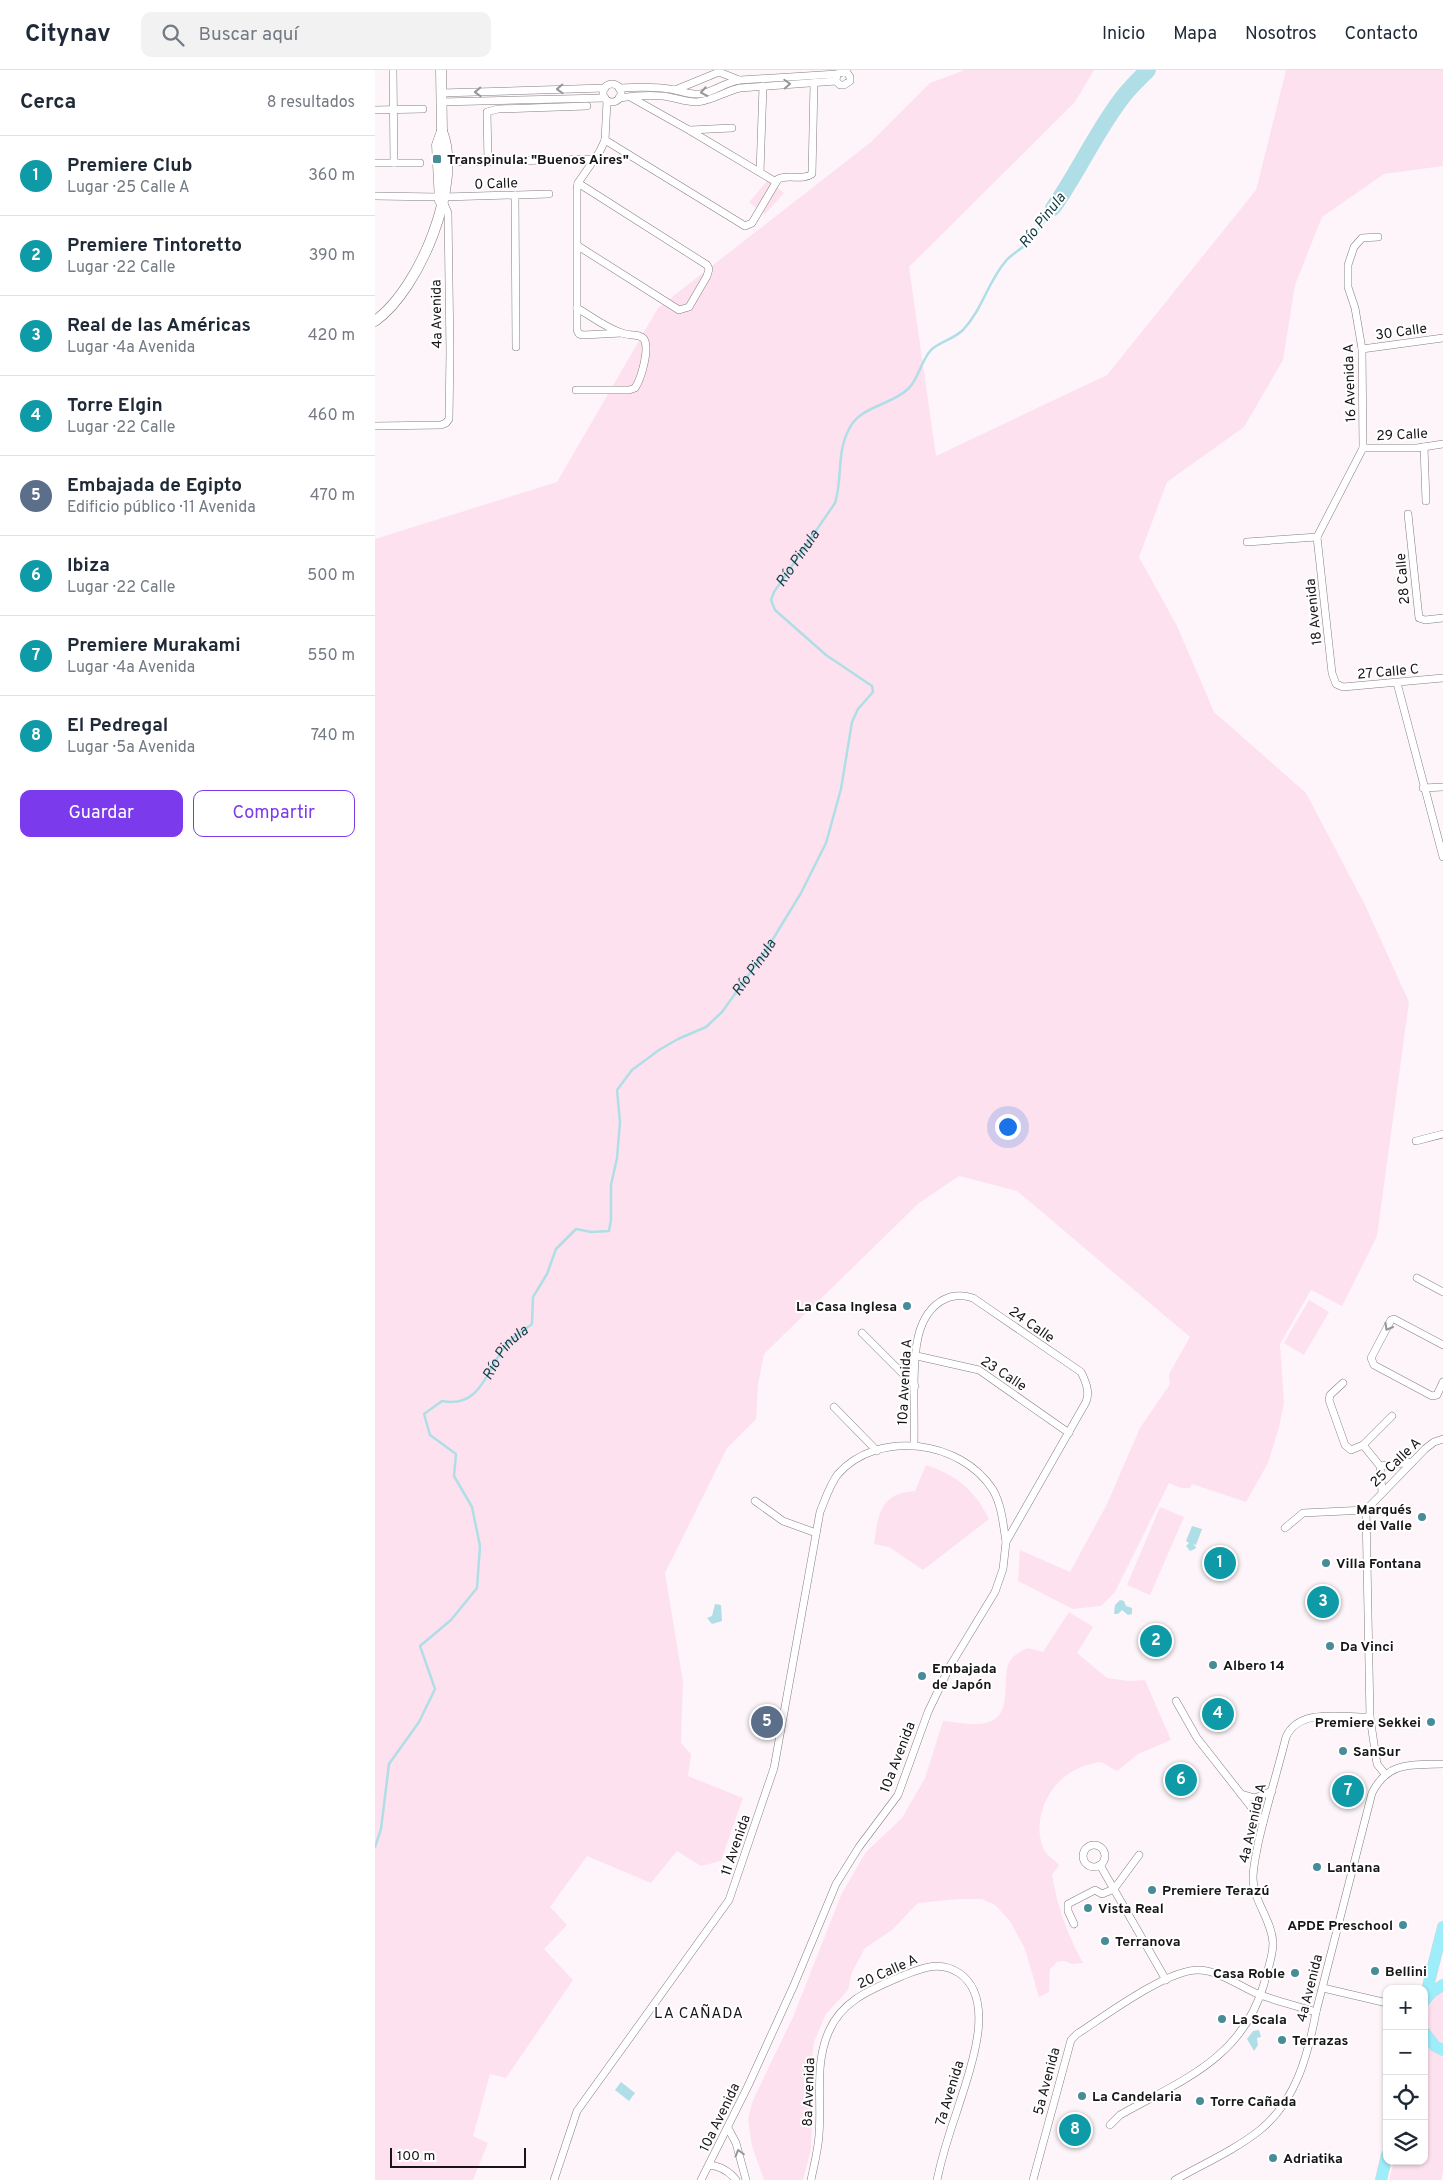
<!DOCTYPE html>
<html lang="es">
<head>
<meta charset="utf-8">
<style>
  body { margin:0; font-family:Overpass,sans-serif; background:#f2f2f3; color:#1f2937 }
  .controls { position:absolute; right:15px; bottom:15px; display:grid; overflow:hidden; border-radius:10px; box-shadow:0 1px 4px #0004 }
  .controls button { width:45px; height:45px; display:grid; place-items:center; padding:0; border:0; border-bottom:1px solid #e0e1e3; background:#fff; color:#1f2937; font:25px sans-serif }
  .scale { position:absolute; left:15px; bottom:12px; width:136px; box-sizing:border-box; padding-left:5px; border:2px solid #181516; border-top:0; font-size:14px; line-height:18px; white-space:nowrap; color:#181516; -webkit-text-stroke:4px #fff; paint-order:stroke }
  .you { position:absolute; left:632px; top:1056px; width:18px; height:18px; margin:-12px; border:4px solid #fff; border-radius:50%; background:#1a73e8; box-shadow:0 0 0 8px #1a73e833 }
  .badge { display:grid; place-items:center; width:32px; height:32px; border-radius:50%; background:#7c3aed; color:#fff; font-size:16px; font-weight:700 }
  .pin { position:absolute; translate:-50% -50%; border:2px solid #fff; box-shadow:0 1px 5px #0006 }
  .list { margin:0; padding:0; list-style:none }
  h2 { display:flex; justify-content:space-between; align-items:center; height:65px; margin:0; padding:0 20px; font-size:21px }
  h2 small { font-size:16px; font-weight:400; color:#747a83 }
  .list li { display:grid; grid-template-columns:32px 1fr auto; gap:15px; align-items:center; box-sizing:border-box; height:80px; padding:0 20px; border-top:1px solid #e0e1e3 }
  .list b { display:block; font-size:19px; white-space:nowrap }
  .list p { margin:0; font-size:16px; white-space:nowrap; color:#747a83 }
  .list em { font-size:16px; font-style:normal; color:#747a83 }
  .actions { display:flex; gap:10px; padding:15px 20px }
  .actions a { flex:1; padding:11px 0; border:1px solid #7c3aed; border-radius:10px; text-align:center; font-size:18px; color:#7c3aed }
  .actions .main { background:#7c3aed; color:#fff }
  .icon { flex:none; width:28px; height:28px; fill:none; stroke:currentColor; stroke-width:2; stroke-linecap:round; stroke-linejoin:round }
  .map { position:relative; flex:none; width:1068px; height:2110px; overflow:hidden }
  header { display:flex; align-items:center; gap:30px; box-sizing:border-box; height:70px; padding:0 25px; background:#fff; border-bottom:1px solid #e0e1e3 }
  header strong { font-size:24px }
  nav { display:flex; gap:28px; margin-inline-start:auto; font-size:18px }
  .search { width:350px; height:45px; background:#f2f2f3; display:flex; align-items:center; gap:12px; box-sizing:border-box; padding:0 18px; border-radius:10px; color:#747a83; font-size:19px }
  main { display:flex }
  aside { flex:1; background:#fff }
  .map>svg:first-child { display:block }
</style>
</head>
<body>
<header>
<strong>Citynav</strong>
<div class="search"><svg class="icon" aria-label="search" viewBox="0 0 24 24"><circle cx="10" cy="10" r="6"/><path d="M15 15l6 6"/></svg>Buscar aquí</div>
<nav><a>Inicio</a><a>Mapa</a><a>Nosotros</a><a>Contacto</a></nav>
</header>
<main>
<aside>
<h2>Cerca<small>8 resultados</small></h2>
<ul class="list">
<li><span class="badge" style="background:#0f9aa8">1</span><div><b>Premiere Club</b><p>Lugar · 25 Calle A</p></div><em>360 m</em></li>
<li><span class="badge" style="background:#0f9aa8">2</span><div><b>Premiere Tintoretto</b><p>Lugar · 22 Calle</p></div><em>390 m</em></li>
<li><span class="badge" style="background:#0f9aa8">3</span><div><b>Real de las Américas</b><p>Lugar · 4a Avenida</p></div><em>420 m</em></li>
<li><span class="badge" style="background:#0f9aa8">4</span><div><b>Torre Elgin</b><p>Lugar · 22 Calle</p></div><em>460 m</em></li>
<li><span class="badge" style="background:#5c6f8a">5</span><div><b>Embajada de Egipto</b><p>Edificio público · 11 Avenida</p></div><em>470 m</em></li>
<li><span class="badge" style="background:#0f9aa8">6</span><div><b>Ibiza</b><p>Lugar · 22 Calle</p></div><em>500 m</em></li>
<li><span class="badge" style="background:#0f9aa8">7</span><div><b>Premiere Murakami</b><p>Lugar · 4a Avenida</p></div><em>550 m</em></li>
<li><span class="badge" style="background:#0f9aa8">8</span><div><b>El Pedregal</b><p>Lugar · 5a Avenida</p></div><em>740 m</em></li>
</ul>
<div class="actions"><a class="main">Guardar</a><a>Compartir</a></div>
</aside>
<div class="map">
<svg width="1068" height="2110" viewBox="0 0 1068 2110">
  <rect width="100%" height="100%" fill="#fdf5f9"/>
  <g fill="#fee1ee">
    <path d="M590 0H719L700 32 534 197 561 386 732 305 881 120 911 0H1068V96L1009 104 947 147 920 215 908 290 869 357 792 412 764 487 802 556 839 642 931 723 990 835 1034 932 1002 1166 967 1236 936 1220 905 1274 909 1333 904 1357 893 1393 871 1432 817 1414 815 1418H806L794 1413 740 1522 726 1536 698 1539 643 1511 645 1480 695 1502 732 1434 765 1358 795 1314 794 1304 815 1267 642 1121 584 1106 544 1133 389 1284 383 1314 381 1349 352 1378 290 1503 308 1612 306 1673 316 1684 313 1706 368 1728 346 1791 326 1796 302 1781 276 1813 212 1786 175 1837 192 1855 169 1879 198 1910 131 2008 115 2004 98 2066 113 2073 98 2110H0V469L182 412 283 238 496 72 555 13Z"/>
    <path d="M393 110 409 123 390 144 374 132Z"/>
    <path d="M934 1230 954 1242 929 1285 909 1273Z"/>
    <path d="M551 1395C581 1405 600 1420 614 1449L548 1500 514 1477 499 1474C503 1445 505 1423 540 1421Z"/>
    <path d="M785 1437 809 1447 775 1525 752 1515Z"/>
    <path d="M694 1542 718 1557 702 1583 732 1608 754 1611 770 1610 796 1670 763 1684 742 1701C737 1699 730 1693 725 1692 721 1692 716 1694 713 1695 679 1703 655 1744 668 1778 670 1784 680 1790 684 1795L677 1805C682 1836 693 1866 708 1893L697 1894 689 1891 682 1892 675 1899 674 1922 664 1927 650 1879 635 1851 620 1835 607 1829H584L543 1833 517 1860 490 1878 477 1902 473 1920 451 1944 439 1972 434 2013 437 2051 436 2079 428 2110H389L377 2076 373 2049 378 2030 418 1947 467 1823 491 1782 527 1748 550 1708 568 1651C579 1652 601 1656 611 1653 638 1647 627 1613 633 1595 636 1586 645 1581 653 1578L668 1582Z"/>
    <path d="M1068 1922V1973C1046 1963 1047 1933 1068 1922Z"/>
    <path d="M1049 1974 1057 1981 1068 1986V2101L1066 2110H1014L1019 2091H1049Z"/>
  </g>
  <g fill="#afdee7">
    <path d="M817 1456 827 1459 821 1475 818 1474 821 1477 820 1479 815 1481 811 1476 814 1473 811 1471Z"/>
    <path d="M745 1530 749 1531 751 1536 757 1538V1544L753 1545 747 1540 743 1544H739L740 1535Z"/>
    <path d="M340 1534 346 1535 347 1551 337 1554 332 1548 337 1546Z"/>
    <path d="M884 1960 886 1967 882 1968 883 1975 879 1981 872 1969 878 1961Z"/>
    <path d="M246 2012 260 2023 254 2031 240 2020Z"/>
  </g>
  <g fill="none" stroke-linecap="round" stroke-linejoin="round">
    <path stroke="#afdee7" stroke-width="2.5" id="s1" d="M0 1777 6 1759 14 1694 44 1652 60 1619 45 1576 76 1550 102 1518 105 1476 97 1437 79 1406 81 1384 55 1365 49 1344 67 1331C107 1339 112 1297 132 1274 139 1266 149 1260 157 1254L158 1227 172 1204 181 1179 201 1159 216 1162 234 1161 236 1150V1115L242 1088 245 1052 242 1020 257 1000 284 980 303 969 331 957 347 942 390 882 426 823 451 773 466 719 477 652 483 639 498 622 497 616 451 585 400 540 396 530 399 522 460 433C468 408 461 384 474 359 485 336 515 336 533 319 544 309 545 292 556 280 564 272 579 269 588 260 607 240 613 212 630 192 635 185 644 181 650 175 661 164 669 150 678 138"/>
    <path stroke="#afdee7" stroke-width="16" d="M678 138C702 104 719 66 744 32 752 20 763 10 773 0"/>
    <g stroke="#857e81" stroke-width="8">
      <g id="minor">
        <path d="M18 0 19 93"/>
        <circle cx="237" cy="23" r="9"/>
        <path d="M244 18C260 17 279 16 294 19 305 20 313 25 325 24 339 22 350 12 365 10L462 4"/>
        <path d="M300 20 344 2 364 10"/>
        <path d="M66 23 230 18"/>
        <path d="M244 28C258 26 273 25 287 26 299 27 309 32 321 32 338 31 350 21 365 18L461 11 465 15H469L475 11V7L471 1 462 4 461 11"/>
        <path d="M257 28 314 60 401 112"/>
        <path d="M232 31 230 70 225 81 203 113 202 119V260L204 264 208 265 247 263"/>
        <path d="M66 32 230 28"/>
        <path d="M0 40 48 39"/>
        <path d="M315 60 357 58"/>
        <path d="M230 70 370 156 377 153 403 109C414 104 427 111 437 104L439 13"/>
        <path d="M83 92 220 89"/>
        <path d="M113 92 112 42 123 39 212 36"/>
        <path d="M0 93H45"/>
        <path d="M385 102 388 16"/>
        <path d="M140 125 141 277"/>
        <path d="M0 126 64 127"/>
        <path d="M69 127 174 124"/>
        <path d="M203 176 304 240 314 237 332 206 334 199 332 195 203 113"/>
        <path d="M987 279 1068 268"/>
        <path d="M201 320H254L260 318C266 309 275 279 269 269 264 263 253 266 247 263 231 258 216 246 202 238"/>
        <path d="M0 356 66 355 71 353 74 349 75 282 73 143 68 131"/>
        <path d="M1049 377 1051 431"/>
        <path d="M988 378H1042L1068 374"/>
        <path d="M1033 444 1044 548 1050 550 1068 548"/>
        <path d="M942 467 988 378 987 279 980 238 973 217V195L979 177 987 168 1003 167"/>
        <path d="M942 467 957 603 961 614 968 617 1068 608"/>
        <path d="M872 472 942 467"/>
        <path d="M1022 613 1068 787"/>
        <path d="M1048 718 1068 717"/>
        <path d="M1041 1071 1068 1064"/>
        <path d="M1042 1208 1068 1222"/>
        <path d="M487 1263 540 1316"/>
        <path d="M1068 1275 1019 1249 1016 1250 996 1288 999 1295 1057 1326 1062 1325 1068 1312"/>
        <path d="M542 1286 604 1300 694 1363"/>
        <path d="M968 1313 955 1325 954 1330 970 1375 976 1380 988 1375 1005 1396 1007 1422"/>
        <path d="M459 1337 502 1381"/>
        <path d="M988 1375 1017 1346"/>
        <path d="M1005 1396 1037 1392"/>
        <path d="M380 1431 408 1451 441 1463"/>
        <path d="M991 1440 995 1647 1002 1694 1010 1704"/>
        <path d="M910 1458 928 1443 991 1440 1050 1379 1059 1372 1068 1369"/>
        <path d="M801 1631 822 1668 888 1752"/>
        <path d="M866 1724 880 1728 897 1721"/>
        <circle cx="719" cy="1786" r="11"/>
        <path d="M725 1795 791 1910"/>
        <path d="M699 1854 693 1841V1834L720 1820 727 1824 739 1819 764 1785"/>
        <path d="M948 1918 1012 1933"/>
        <path d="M735 2055 745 2045C807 2010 867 1989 889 1914 892 1901 898 1887 898 1873 897 1850 878 1831 878 1808 878 1797 881 1785 883 1774 891 1738 902 1703 911 1667 924 1637 969 1648 995 1647"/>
        <path d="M353 2058 361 2073 371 2110"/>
        <path d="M334 2095C345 2096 354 2101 361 2110"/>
        <path d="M179 2110 202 2041 354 1830 399 1698 445 1442C450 1430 455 1414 463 1404 503 1359 586 1370 618 1420 627 1436 628 1454 631 1472"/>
        <path d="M326 2110 373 2016 419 1915 461 1814 484 1777 523 1725 553 1642 575 1596 620 1522 628 1499 631 1472 711 1332C715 1322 711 1312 706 1302L598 1228C590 1225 583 1225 575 1227 560 1232 550 1245 545 1260 536 1287 540 1344 539 1375"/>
        <path d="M436 2110C439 2095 443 2081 444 2065 447 2030 439 1994 454 1961 468 1929 498 1919 527 1906 547 1898 565 1890 584 1903 624 1930 593 2005 582 2041 574 2064 567 2086 562 2110"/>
        <path d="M658 2110 696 1970 702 1964C730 1946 791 1900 823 1900 843 1900 864 1916 883 1924 901 1931 922 1936 941 1942"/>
        <path d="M800 2110C828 2094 860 2080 885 2060 921 2031 933 1985 941 1942L997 1723C1013 1691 1036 1695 1068 1694"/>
      </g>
    </g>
    <g stroke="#857e81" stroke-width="11">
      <g id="secondary">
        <path d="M65 131 62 75 67 61"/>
        <path d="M0 251C45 219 88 113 67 61L66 0"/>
      </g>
    </g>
    <g stroke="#d5d5d5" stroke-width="12">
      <g id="primary">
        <path d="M1050 1930 1057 1922 1068 1915"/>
        <path d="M1049 1932 1068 1857"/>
        <path d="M1049 1962 1060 1976 1068 1980"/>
        <path d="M1006 2110 1012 2085"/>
      </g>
    </g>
    <use href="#minor" stroke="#fff" stroke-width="7"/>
    <use href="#secondary" stroke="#fff" stroke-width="10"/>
    <use href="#primary" stroke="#9eedfb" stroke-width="11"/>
  </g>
  <defs><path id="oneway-chevron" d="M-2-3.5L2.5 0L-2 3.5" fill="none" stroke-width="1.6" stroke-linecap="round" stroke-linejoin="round" transform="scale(1.25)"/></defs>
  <g stroke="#979696">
    <use href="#oneway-chevron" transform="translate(412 14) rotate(-3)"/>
    <use href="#oneway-chevron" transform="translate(185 19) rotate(178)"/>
    <use href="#oneway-chevron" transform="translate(103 22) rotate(178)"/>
    <use href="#oneway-chevron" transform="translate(329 22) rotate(170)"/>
    <use href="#oneway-chevron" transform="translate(1013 1257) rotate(120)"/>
    <use href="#oneway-chevron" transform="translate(364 2083) rotate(-106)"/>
  </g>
  <g fill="#478c98" stroke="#fff" stroke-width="2">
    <rect x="57" y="84" width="10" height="10" rx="2.5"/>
    <circle cx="532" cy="1236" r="5"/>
    <circle cx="1047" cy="1447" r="5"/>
    <circle cx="951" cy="1493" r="5"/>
    <circle cx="955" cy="1576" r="5"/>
    <circle cx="838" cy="1595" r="5"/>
    <circle cx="547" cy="1606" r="5"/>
    <circle cx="1056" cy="1652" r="5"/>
    <circle cx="968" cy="1681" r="5"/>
    <circle cx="942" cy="1797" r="5"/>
    <circle cx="777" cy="1820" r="5"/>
    <circle cx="713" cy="1838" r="5"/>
    <circle cx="1028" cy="1855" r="5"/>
    <circle cx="730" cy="1871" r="5"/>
    <circle cx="1000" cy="1901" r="5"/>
    <circle cx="920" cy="1903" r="5"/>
    <circle cx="847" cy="1949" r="5"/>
    <circle cx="907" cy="1970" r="5"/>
    <circle cx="707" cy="2026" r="5"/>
    <circle cx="825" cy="2031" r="5"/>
    <circle cx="898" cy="2088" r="5"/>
  </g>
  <g text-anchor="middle" stroke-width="4" stroke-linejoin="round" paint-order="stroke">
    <g font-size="14" font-weight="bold" fill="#181516" stroke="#fff" text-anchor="start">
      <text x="72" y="94">Transpinula: "Buenos Aires"</text>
      <text x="522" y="1241" text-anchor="end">La Casa Inglesa</text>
      <text x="1037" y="1444" text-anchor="end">Marqués<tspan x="1037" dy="16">del Valle</tspan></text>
      <text x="961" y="1498">Villa Fontana</text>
      <text x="965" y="1581">Da Vinci</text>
      <text x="848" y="1600">Albero 14</text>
      <text x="557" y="1603">Embajada<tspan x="557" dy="16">de Japón</tspan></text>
      <text x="1046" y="1657" text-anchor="end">Premiere Sekkei</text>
      <text x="978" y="1686">SanSur</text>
      <text x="952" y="1802">Lantana</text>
      <text x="787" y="1825">Premiere Terazú</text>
      <text x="723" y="1843">Vista Real</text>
      <text x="1018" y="1860" text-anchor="end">APDE Preschool</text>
      <text x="740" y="1876">Terranova</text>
      <text x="1010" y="1906">Bellini</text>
      <text x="910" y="1908" text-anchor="end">Casa Roble</text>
      <text x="857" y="1954">La Scala</text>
      <text x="917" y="1975">Terrazas</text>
      <text x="717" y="2031">La Candelaria</text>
      <text x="835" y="2036">Torre Cañada</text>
      <text x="908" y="2093">Adriatika</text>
    </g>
    <g font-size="14" fill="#181516" stroke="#fff">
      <text transform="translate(121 113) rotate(-2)" y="5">0 Calle</text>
      <text transform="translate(61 244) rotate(-91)" y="5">4a Avenida</text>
      <text transform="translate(1026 261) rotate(-8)" y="5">30 Calle</text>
      <text transform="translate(974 313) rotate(-92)" y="5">16 Avenida A</text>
      <text transform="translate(1027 364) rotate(-3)" y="5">29 Calle</text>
      <text transform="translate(1027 509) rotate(-95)" y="5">28 Calle</text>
      <text transform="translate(938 542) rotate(-96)" y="5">18 Avenida</text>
      <text transform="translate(1013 601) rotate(-5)" y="5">27 Calle C</text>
      <text transform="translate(657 1254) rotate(35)" y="5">24 Calle</text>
      <text transform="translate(629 1303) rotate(33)" y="5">23 Calle</text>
      <text transform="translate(529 1312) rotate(-87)" y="5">10a Avenida A</text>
      <text transform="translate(1020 1392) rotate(-44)" y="5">25 Calle A</text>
      <text transform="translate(522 1687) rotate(-69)" y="5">10a Avenida</text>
      <text transform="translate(877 1753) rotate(-77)" y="5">4a Avenida A</text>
      <text transform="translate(360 1775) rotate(-71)" y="5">11 Avenida</text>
      <text transform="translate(512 1901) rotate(-24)" y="5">20 Calle A</text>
      <text transform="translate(934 1918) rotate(-76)" y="5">4a Avenida</text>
      <text transform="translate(671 2011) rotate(-75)" y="5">5a Avenida</text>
      <text transform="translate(433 2022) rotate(-88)" y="5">8a Avenida</text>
      <text transform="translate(574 2023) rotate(-73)" y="5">7a Avenida</text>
      <text transform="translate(344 2047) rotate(-64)" y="5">10a Avenida</text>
    </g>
    <g font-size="15" font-style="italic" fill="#123d44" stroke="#fff">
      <text transform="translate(667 150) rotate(-52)" y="5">Río Pinula</text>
      <text dy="5" stroke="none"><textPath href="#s1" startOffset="1609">Río Pinula</textPath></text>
      <text dy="5" stroke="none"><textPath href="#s1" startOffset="1114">Río Pinula</textPath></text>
      <text dy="5" stroke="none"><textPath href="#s1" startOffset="602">Río Pinula</textPath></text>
    </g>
    <g font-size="15" letter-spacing="1" fill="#181516" stroke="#fff">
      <text x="324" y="1948">LA CAÑADA</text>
    </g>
  </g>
</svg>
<div class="controls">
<button>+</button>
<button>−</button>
<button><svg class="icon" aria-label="locate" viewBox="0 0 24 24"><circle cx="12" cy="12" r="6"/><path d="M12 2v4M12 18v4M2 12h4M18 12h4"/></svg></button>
<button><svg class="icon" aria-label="layers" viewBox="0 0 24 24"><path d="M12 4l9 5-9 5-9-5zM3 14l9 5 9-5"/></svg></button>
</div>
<div class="scale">100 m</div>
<div class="you"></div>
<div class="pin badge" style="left:845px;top:1493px;background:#0f9aa8">1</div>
<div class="pin badge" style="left:781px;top:1571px;background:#0f9aa8">2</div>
<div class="pin badge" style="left:948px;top:1532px;background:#0f9aa8">3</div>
<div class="pin badge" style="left:843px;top:1644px;background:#0f9aa8">4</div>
<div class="pin badge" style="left:392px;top:1652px;background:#5c6f8a">5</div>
<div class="pin badge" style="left:806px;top:1710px;background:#0f9aa8">6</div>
<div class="pin badge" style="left:973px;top:1721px;background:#0f9aa8">7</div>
<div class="pin badge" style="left:700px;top:2060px;background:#0f9aa8">8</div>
</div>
</main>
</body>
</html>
